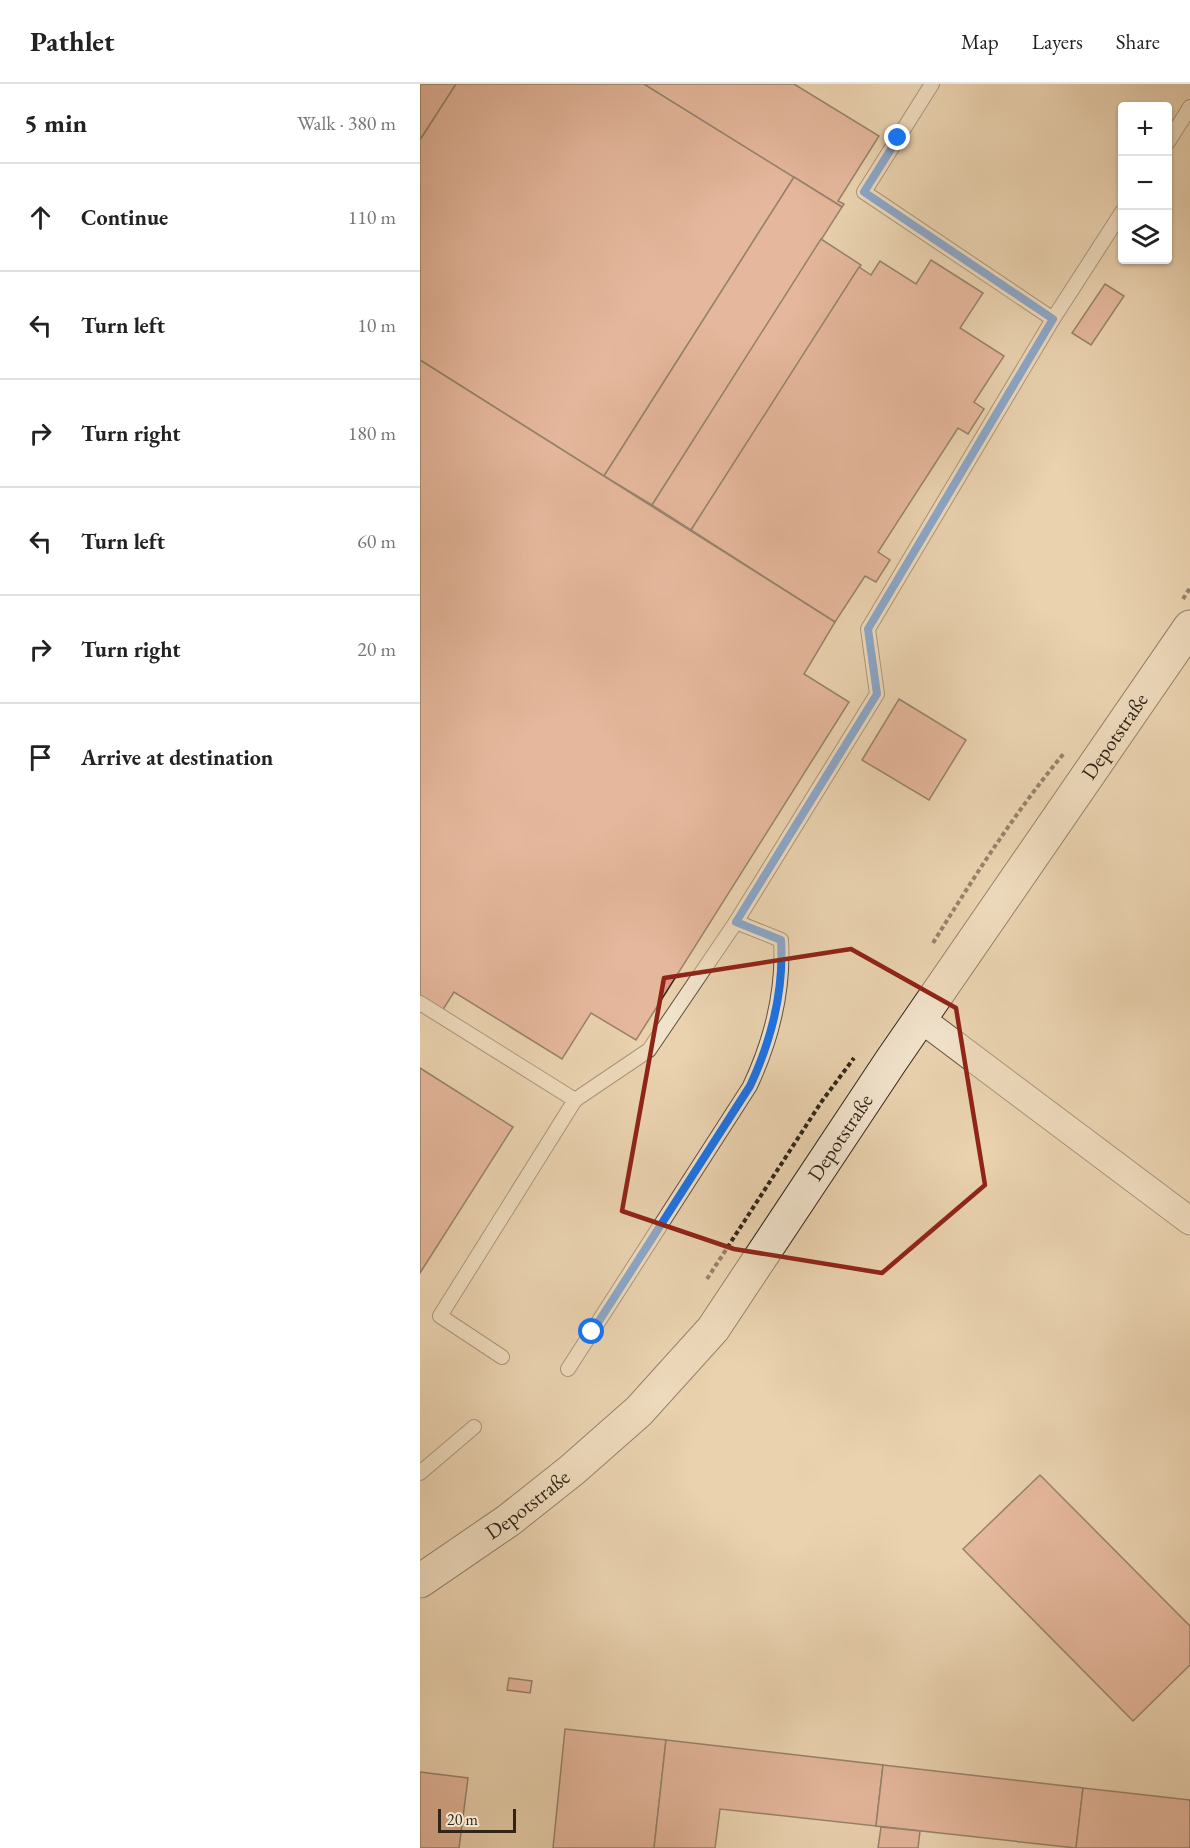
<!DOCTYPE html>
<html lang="en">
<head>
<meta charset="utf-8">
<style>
  body { margin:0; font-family:"EB Garamond",serif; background:#f6f6f6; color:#222 }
  .controls { position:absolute; right:18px; top:18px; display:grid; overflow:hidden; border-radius:6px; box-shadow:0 2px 4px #0004 }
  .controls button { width:54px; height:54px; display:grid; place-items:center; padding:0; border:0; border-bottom:2px solid #e0e0e0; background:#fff; color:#222; font:30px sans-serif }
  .scale { position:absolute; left:18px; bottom:15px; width:78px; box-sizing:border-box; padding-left:6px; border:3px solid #312518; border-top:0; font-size:16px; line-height:21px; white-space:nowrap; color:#312518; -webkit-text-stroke:4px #f1e2cb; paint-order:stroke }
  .stop { position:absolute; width:18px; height:18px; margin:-14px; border:4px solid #1a73e8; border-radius:50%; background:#fff }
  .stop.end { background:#1a73e8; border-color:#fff; box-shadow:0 2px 6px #0008 }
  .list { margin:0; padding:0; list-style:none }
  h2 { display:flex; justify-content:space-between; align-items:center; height:78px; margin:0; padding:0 24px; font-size:26px }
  h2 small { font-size:20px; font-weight:400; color:#767676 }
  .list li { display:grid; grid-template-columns:39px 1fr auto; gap:18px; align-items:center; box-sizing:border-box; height:108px; padding:0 24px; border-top:2px solid #e0e0e0 }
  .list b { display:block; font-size:22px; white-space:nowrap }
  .list em { font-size:20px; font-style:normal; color:#767676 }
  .icon { flex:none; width:33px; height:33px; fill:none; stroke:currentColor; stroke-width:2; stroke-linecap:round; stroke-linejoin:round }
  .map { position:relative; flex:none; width:770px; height:1764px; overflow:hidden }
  header { display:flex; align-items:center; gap:36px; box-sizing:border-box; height:84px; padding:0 30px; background:#fff; border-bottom:2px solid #e0e0e0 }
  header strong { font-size:28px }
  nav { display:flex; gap:33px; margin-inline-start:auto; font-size:21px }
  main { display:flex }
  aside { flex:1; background:#fff }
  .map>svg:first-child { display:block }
</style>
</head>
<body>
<header>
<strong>Pathlet</strong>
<nav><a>Map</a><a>Layers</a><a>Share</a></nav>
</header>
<main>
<aside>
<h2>5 min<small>Walk · 380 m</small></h2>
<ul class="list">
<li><svg class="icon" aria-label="ahead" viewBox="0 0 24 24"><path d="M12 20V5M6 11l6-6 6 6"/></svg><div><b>Continue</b></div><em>110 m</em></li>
<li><svg class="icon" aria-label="left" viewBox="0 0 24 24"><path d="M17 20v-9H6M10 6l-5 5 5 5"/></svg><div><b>Turn left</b></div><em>10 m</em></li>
<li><svg class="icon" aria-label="right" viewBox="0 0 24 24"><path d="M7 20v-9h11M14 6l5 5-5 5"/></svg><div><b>Turn right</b></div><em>180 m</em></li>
<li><svg class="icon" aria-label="left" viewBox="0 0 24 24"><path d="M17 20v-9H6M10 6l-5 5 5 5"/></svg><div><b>Turn left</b></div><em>60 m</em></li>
<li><svg class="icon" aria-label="right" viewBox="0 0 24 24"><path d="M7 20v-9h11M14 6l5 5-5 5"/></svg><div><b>Turn right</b></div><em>20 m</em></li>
<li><svg class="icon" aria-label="arrive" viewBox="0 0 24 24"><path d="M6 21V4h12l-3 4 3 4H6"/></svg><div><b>Arrive at destination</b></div></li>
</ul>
</aside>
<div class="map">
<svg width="770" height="1764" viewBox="0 0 770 1764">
  <rect width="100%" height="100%" fill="#ead2af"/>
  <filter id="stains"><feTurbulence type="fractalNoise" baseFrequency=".00333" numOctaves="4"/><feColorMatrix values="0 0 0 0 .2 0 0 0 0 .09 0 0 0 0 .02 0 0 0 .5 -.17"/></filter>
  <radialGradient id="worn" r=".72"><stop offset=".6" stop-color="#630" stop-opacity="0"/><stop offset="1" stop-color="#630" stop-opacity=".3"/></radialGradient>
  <g fill="#e09786" stroke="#312518" stroke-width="1.5">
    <path d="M0 0H36L0 56Z"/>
    <path d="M36 0H224L374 93 184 392 0 276V56Z"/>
    <path d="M224 0H374L459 52 418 117 424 120 422 123Z"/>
    <path d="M374 93 422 123 232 421 184 392Z"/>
    <path d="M401 155 441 181 271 446 232 421Z"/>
    <path d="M511 176 563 209 540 244 584 272 554 318 564 325 548 350 538 344 458 468 470 476 456 498 445 492 415 538 271 446 439 183 451 191 460 177 496 200Z"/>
    <path d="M685 200 704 212 671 261 652 249Z"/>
    <path d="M0 276 415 538 384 590 429 618 216 956 171 929 142 975 34 908 22 927 0 913Z"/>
    <path d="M479 615 546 656 509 716 442 676Z"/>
    <path d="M0 984 93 1043 0 1189Z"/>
    <path d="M620 1391 770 1542V1581L713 1637 543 1465Z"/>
    <path d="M89 1594 112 1597 110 1609 87 1606Z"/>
    <path d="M145 1645 246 1656 234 1764H133Z"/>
    <path d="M246 1656 463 1681 456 1742 300 1725 295 1764H234Z"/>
    <path d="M463 1681 663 1704 656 1764 456 1742Z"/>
    <path d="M0 1688 48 1694 39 1764H0Z"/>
    <path d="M663 1704 770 1716V1764H656Z"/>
    <path d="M461 1743 500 1747 498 1764H458Z"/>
  </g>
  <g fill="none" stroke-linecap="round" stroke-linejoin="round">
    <g stroke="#5f503e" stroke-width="16">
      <g id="service">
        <path d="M748 58 770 23"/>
        <path d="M633 235 702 128"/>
        <path d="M0 919 155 1016 20 1232 82 1273"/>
        <path d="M155 1016 229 966 316 838 457 610 448 545 633 235 444 108 512 0"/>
        <path d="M148 1285 330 1002C351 957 364 906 361 856L316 838"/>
        <path d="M0 1389 54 1343"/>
      </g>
    </g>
    <g stroke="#5f503e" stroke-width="29">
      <path id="minor" d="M501 935 770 1137"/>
    </g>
    <g stroke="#312518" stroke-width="35">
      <g id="secondary">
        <path id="s1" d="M0 1497 89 1436 152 1386 219 1327 293 1245 471 977 770 543"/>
      </g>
    </g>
    <g stroke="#312518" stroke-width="4" stroke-dasharray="4.5 3" stroke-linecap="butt">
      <path d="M763 515 770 504"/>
      <path d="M513 859C554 793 595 728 645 668"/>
      <path d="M287 1195 402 1017 434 974"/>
    </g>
    <use href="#service" stroke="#f1e2cb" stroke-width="14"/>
    <use href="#minor" stroke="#f1e2cb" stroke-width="27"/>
    <use href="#secondary" stroke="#f1e2cb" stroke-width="33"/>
  </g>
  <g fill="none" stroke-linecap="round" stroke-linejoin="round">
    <path stroke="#1a73e8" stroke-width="8" d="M172 1248 330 1002C351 957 364 906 361 856L316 838 457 610 448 545 633 235 444 108 478 54"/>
  </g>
  <path d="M0 0H770V1764H0ZM431 865 536 924 565 1101 462 1189 314 1165 202 1127 244 894Z" fill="#ead2af" fill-opacity=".55" fill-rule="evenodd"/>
  <path fill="none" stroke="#8f2418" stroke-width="4.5" stroke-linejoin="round" d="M431 865 536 924 565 1101 462 1189 314 1165 202 1127 244 894Z"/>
  <g text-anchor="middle" stroke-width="4.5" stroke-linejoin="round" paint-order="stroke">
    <g font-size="21" fill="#312518" stroke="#f1e2cb">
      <text dy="7" stroke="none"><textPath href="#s1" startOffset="1104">Depotstraße</textPath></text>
      <text dy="7" stroke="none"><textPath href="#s1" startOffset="618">Depotstraße</textPath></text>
      <text dy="7" stroke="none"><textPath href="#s1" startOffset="132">Depotstraße</textPath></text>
    </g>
  </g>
  <rect width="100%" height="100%" filter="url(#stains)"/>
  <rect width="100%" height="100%" fill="url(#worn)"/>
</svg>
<div class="controls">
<button>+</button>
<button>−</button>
<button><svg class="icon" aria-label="layers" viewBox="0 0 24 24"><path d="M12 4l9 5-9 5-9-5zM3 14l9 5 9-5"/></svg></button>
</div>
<div class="scale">20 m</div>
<div class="stop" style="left:172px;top:1248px"></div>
<div class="stop end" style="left:478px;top:54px"></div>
</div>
</main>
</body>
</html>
